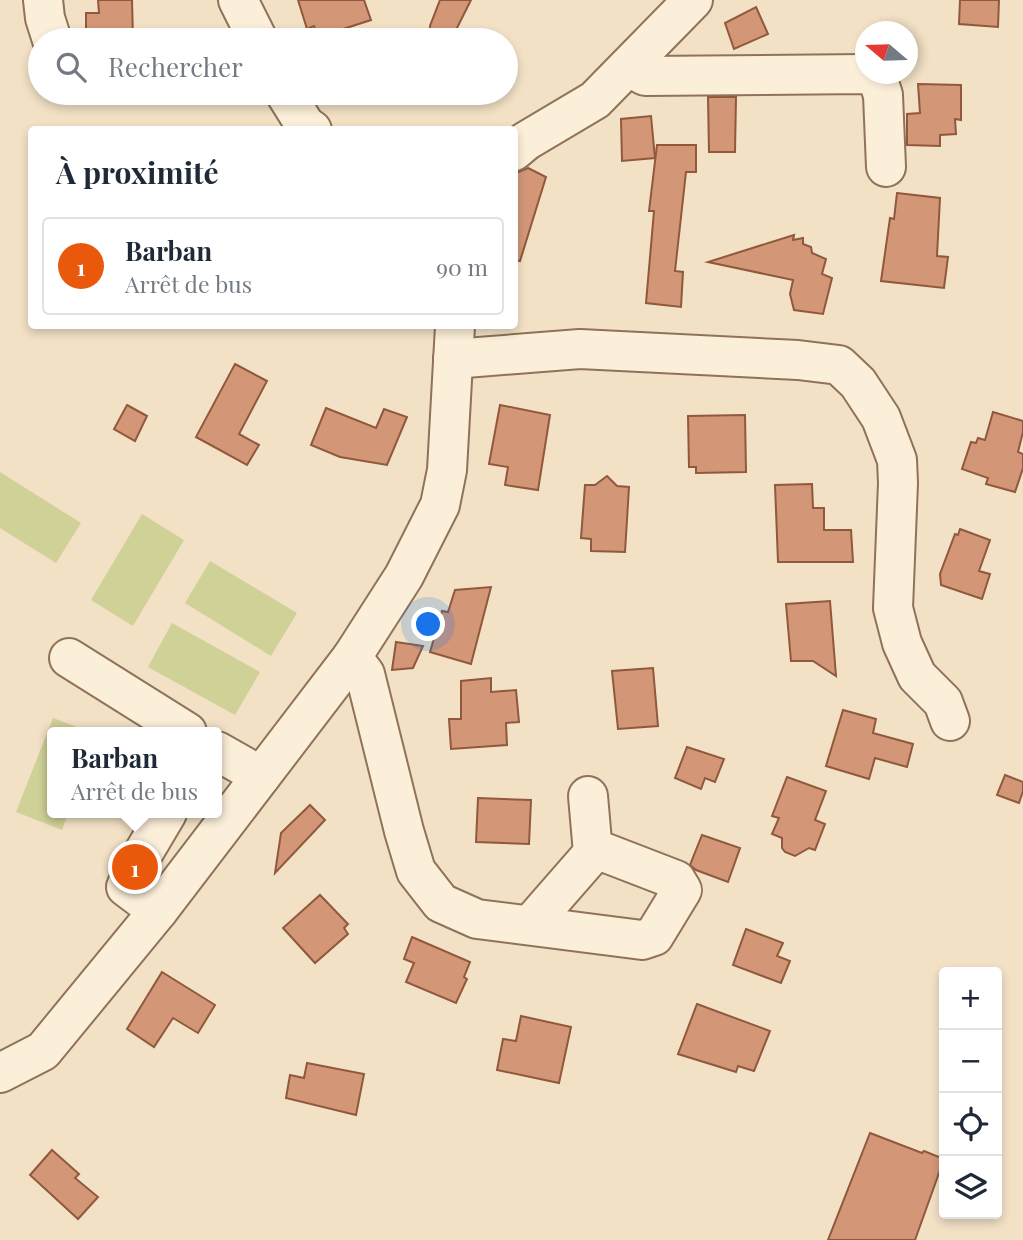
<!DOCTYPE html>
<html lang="fr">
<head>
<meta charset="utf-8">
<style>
  body { margin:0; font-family:"Playfair Display",serif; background:#f2f2f3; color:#1f2937 }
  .controls { position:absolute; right:21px; bottom:21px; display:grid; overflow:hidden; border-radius:7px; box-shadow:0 4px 10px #0003 }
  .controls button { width:63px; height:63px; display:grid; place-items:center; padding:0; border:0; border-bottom:2px solid #e0e1e3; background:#fff; color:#1f2937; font:35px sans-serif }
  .compass { position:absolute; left:855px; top:21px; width:63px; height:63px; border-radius:50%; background:#fff; box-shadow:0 4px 10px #0003; rotate:289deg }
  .you { position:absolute; left:429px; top:625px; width:24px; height:24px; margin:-18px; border:5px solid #fff; border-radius:50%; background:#1a73e8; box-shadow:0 0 0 10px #1a73e833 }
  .badge { display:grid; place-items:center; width:46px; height:46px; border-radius:50%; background:#ea580c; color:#fff; font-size:23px; font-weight:700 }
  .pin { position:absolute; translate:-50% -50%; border:4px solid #fff; box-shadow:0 2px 7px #0006 }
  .popup { position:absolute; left:47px; top:727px; width:175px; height:91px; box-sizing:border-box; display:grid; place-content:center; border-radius:7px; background:#fff; filter:drop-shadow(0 2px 5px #0005); font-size:23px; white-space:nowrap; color:#747a83 }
  .popup b { font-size:26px; color:#1f2937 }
  .popup::after { content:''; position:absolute; left:50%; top:100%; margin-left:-14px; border:14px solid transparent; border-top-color:#fff }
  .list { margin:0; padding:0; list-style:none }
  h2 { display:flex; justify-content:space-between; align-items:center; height:91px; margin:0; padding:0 28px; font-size:30px }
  h2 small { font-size:23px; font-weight:400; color:#747a83 }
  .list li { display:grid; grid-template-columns:46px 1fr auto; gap:21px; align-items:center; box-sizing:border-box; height:98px; margin:0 14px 14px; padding:0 14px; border:2px solid #e0e1e3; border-radius:7px }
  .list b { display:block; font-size:26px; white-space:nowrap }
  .list p { margin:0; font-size:23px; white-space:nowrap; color:#747a83 }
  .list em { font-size:23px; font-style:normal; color:#747a83 }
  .icon { flex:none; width:38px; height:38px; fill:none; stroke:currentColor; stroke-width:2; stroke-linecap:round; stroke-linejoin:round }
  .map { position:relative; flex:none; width:1023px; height:1240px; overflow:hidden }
  .search { position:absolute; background:#fff; box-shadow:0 4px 10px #0003; left:28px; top:28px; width:490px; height:77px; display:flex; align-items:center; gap:18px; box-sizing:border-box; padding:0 24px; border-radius:38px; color:#747a83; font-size:26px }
  .panel { position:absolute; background:#fff; box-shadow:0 4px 10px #0003; left:28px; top:126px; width:490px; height:203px; border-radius:7px }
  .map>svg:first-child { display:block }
</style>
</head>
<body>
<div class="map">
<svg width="1023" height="1240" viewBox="0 0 1023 1240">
  <rect width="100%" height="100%" fill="#f2e1c5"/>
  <g fill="#cfd197">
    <path d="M0 472 81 523 56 563 0 528Z"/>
    <path d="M142 514 184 540 133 626 91 600Z"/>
    <path d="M210 561 297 613 271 656 185 603Z"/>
    <path d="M172 623 260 672 235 715 148 667Z"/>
    <path d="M53 718 90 732H53V813H68L62 830 16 812Z"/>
  </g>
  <g fill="#d39778" stroke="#90583d" stroke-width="2">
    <path d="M98 0H132L133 38 86 40V13H99Z"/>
    <path d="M298 0H364L371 20 343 29 345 40H320L314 26 307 29Z"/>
    <path d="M440 0H471L451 40H431L430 26Z"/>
    <path d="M960 0H999L998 27 959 24Z"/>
    <path d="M756 7 768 34 734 49 725 23Z"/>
    <path d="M918 84 961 85V120L955 119 956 134 940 135V146L907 145V114L920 113Z"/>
    <path d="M708 97H736L735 152H709Z"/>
    <path d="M651 116 655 158 622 161 621 119Z"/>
    <path d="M657 145H696V172H686L675 271 683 272 681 307 646 303 654 211H649Z"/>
    <path d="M528 168 546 177 520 261 514 260V176L516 173Z"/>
    <path d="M897 193 940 198 937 256 948 257 944 288 881 281 890 218 894 219Z"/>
    <path d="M794 235 793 240 803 238V244L811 247 812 253 826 259 822 274 832 278 823 314 794 310 790 294 793 280 708 262Z"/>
    <path d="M235 364 267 381 239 434 259 445 247 465 196 437Z"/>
    <path d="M127 405 147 416 135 441 114 429Z"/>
    <path d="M500 405 550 415 538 490 505 485 508 467 489 464Z"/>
    <path d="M326 408 376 428 384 409 407 417 387 465 340 457 311 445Z"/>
    <path d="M993 412 1023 421V432L1018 452 1023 454V468L1015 492 986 484 988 478 962 469 971 442 976 443 978 438 985 440Z"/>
    <path d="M745 415 746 472 696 473V467H689L688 416Z"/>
    <path d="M607 476 617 486 629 487 625 552 591 551V539L581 538 585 485H595Z"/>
    <path d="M812 484 813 508H824V530H851L853 562H778L775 485Z"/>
    <path d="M960 529 990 540 979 571 990 574 982 599 941 585 940 574 955 534 958 535Z"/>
    <path d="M491 587 471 664 430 652 442 611 448 612 455 590Z"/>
    <path d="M830 601 836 676 813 661H791L786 604Z"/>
    <path d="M396 642 423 646 413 668 392 670Z"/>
    <path d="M653 668 658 726 618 729 612 671Z"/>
    <path d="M491 678V692L516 690 519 722 506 723 507 745 451 749 449 719H461V681Z"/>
    <path d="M843 710 876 719 873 733 913 744 907 767 875 758 869 779 826 766Z"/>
    <path d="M687 747 724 759 715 782 705 778 701 789 675 778Z"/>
    <path d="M1005 775 1023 782V791L1019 803 997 795Z"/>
    <path d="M787 777 826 791 815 820 825 824 815 850 809 848 795 856 785 852 782 848V838L772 834 779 818 772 816Z"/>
    <path d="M478 798 531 800 529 844 476 842Z"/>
    <path d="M310 805 325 820 275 873 281 833Z"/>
    <path d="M702 835 740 848 728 882 696 870 690 865Z"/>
    <path d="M320 895 348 924 344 928 348 934 315 963 283 928Z"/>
    <path d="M746 929 783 943 777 956 790 961 781 983 733 965Z"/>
    <path d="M412 937 470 962 464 977 467 979 456 1003 406 982 414 963 404 959Z"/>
    <path d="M162 972 215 1005 198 1033 173 1018 154 1047 127 1029Z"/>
    <path d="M697 1004 770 1031 754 1071 738 1066 736 1072 678 1054Z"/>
    <path d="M521 1016 571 1027 559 1083 497 1070 503 1039 516 1041Z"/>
    <path d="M307 1063 364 1074 356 1115 286 1098 290 1075 304 1078Z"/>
    <path d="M870 1133 922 1153 924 1151 944 1159 915 1240H828Z"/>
    <path d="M52 1150 79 1174 75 1178 98 1197 78 1219 30 1175Z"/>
  </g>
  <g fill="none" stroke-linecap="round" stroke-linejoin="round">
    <g stroke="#8f7259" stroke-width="42">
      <g id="minor">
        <path d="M43 0 45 18 52 40"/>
        <path d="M238 0 258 40"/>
        <path d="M629 67 645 76 866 74 878 80 883 95 886 167"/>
        <path d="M285 93 305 125 312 130"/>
        <path d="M514 151 526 141 595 100 693 0"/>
        <path d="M453 359 580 349 798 360 839 365 858 383 881 418 897 460 898 483 893 608 902 643 917 676 943 702 950 721"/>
        <path d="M352 657 365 674 404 831 416 871 441 903 477 919 642 940 654 936 682 890 676 880 606 853H593L531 924"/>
        <path d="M69 658 187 732"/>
        <path d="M217 751 261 776"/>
        <path d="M588 796 593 853"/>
        <path d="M158 911 126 887 135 867 167 813"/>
        <path d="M0 1073 43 1051 158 911 352 657 404 576 440 505 447 470 455 326"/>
      </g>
    </g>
    <use href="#minor" stroke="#fcefd9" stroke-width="38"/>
  </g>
</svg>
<div class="controls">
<button>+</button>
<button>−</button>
<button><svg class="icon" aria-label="locate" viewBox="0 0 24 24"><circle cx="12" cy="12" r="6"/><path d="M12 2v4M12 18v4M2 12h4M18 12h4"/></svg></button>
<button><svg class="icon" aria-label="layers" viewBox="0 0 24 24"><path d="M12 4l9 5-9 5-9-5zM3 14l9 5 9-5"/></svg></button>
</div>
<svg class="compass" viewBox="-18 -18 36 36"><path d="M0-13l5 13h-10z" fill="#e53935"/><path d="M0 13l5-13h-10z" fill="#747a83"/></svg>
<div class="you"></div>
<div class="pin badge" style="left:135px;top:867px">1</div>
<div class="popup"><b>Barban</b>Arrêt de bus</div>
<div class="search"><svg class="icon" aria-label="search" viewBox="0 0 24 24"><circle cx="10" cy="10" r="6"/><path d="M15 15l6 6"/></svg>Rechercher</div>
<section class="panel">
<h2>À proximité<small></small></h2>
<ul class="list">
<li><span class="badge">1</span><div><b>Barban</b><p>Arrêt de bus</p></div><em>90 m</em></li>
</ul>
</section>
</div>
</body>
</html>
